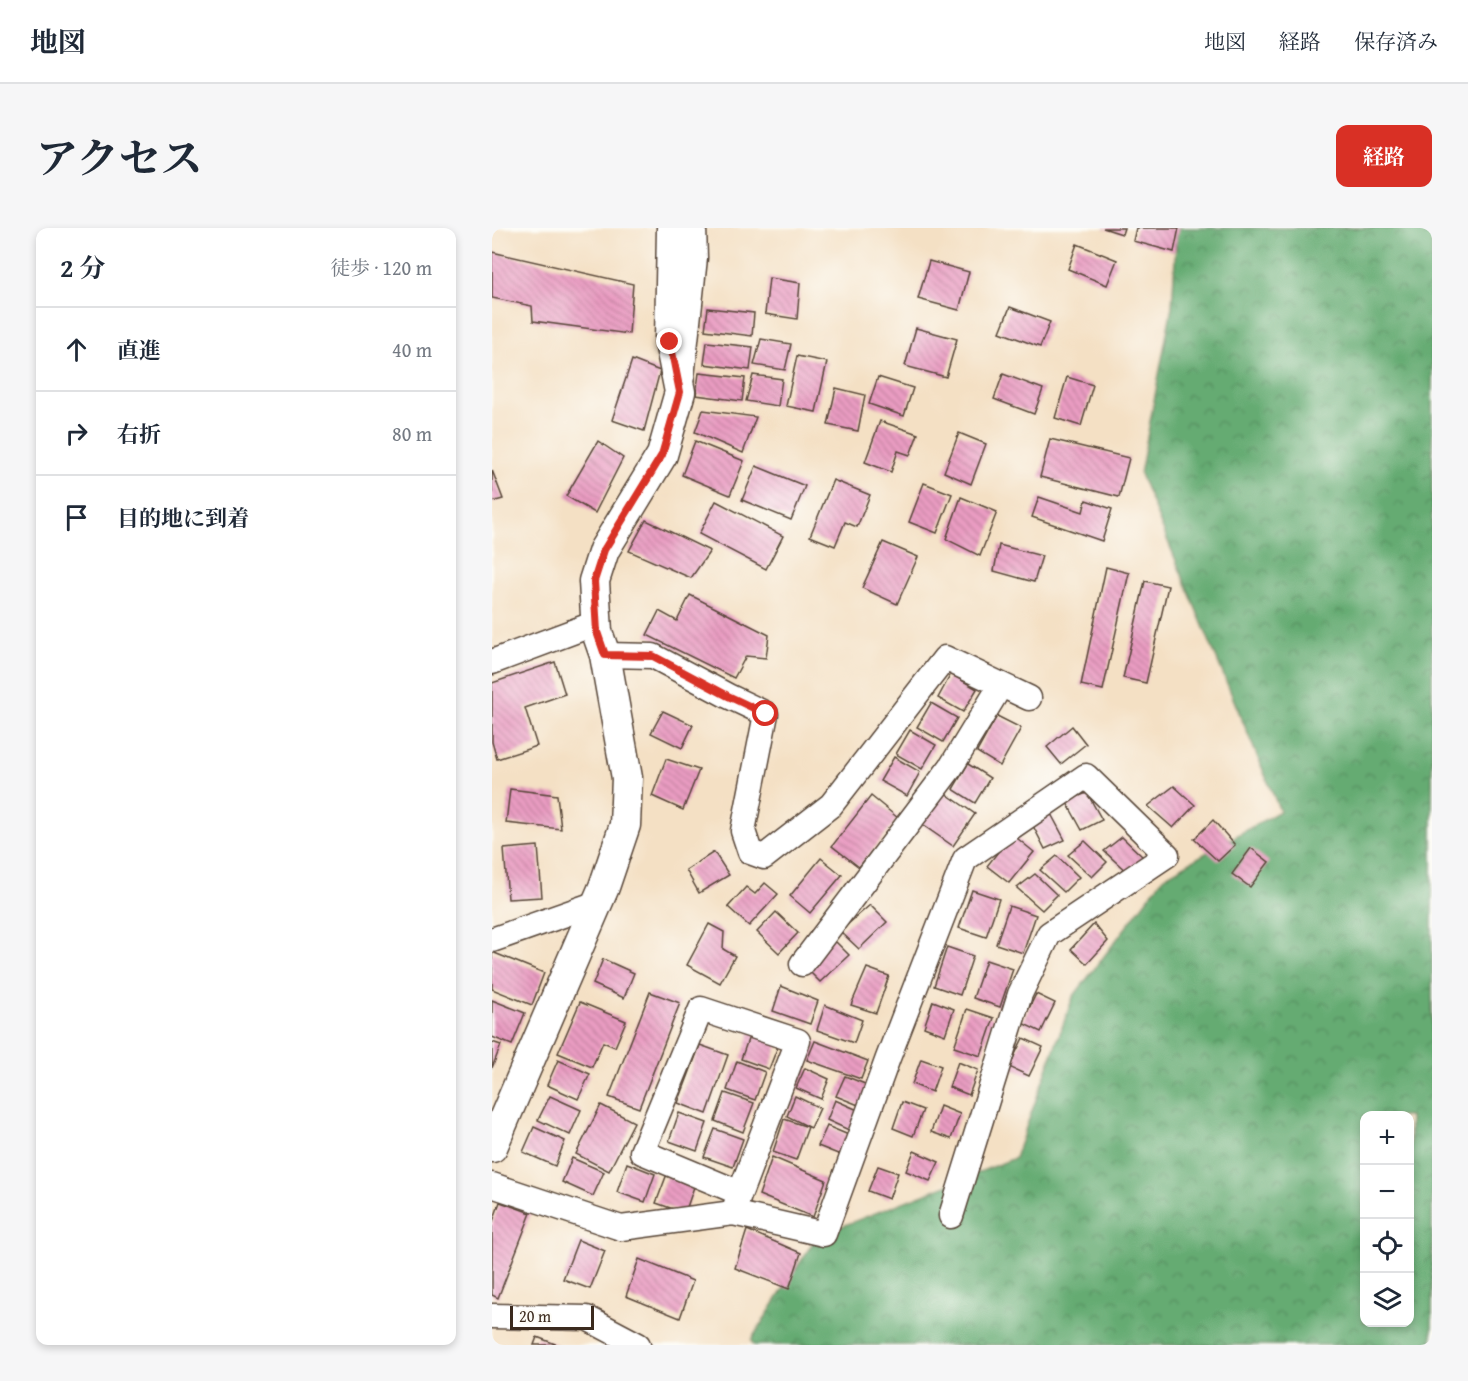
<!DOCTYPE html>
<html lang="ja">
<head>
<meta charset="utf-8">
<style>
  body { margin:0; font-family:"Gentium Book Plus","Noto Serif JP",serif; background:#f6f6f7; color:#1f2937 }
  .controls { position:absolute; right:18px; bottom:18px; display:grid; overflow:hidden; border-radius:12px; box-shadow:0 3px 9px #0003 }
  .controls button { width:54px; height:54px; display:grid; place-items:center; padding:0; border:0; border-bottom:2px solid #e0e1e3; background:#fff; color:#1f2937; font:30px sans-serif }
  .scale { position:absolute; left:18px; bottom:15px; width:84px; box-sizing:border-box; padding-left:6px; border:3px solid #3b2a1e; border-top:0; font-size:16px; line-height:21px; white-space:nowrap; color:#3b2a1e; -webkit-text-stroke:4px #fdfcf7; paint-order:stroke }
  .stop { position:absolute; width:18px; height:18px; margin:-14px; border:4px solid #d93025; border-radius:50%; background:#fff }
  .stop.end { background:#d93025; border-color:#fff; box-shadow:0 2px 6px #0008 }
  .list { margin:0; padding:0; list-style:none }
  h2 { display:flex; justify-content:space-between; align-items:center; height:78px; margin:0; padding:0 24px; font-size:26px }
  h2 small { font-size:20px; font-weight:400; color:#747a83 }
  .list li { display:grid; grid-template-columns:39px 1fr auto; gap:18px; align-items:center; box-sizing:border-box; height:84px; padding:0 24px; border-top:2px solid #e0e1e3 }
  .list b { display:block; font-size:22px; white-space:nowrap }
  .list em { font-size:20px; font-style:normal; color:#747a83 }
  .icon { flex:none; width:33px; height:33px; fill:none; stroke:currentColor; stroke-width:2; stroke-linecap:round; stroke-linejoin:round }
  .map { position:relative; flex:none; width:940px; height:1117px; overflow:hidden; border-radius:12px }
  header { display:flex; align-items:center; gap:36px; box-sizing:border-box; height:84px; padding:0 30px; background:#fff; border-bottom:2px solid #e0e1e3 }
  header strong { font-size:28px }
  nav { display:flex; gap:33px; margin-inline-start:auto; font-size:21px }
  .intro { display:flex; align-items:center; justify-content:space-between; box-sizing:border-box; height:144px; padding:0 36px }
  h1 { margin:0; font-size:42px }
  .button { padding:15px 27px; border-radius:12px; background:#d93025; color:#fff; font-size:21px; font-weight:700 }
  main { display:flex; gap:36px; padding:0 36px }
  aside { flex:1; background:#fff; border-radius:12px; box-shadow:0 3px 9px #0003 }
  .map>svg:first-child { display:block }
</style>
</head>
<body>
<header>
<strong>地図</strong>
<nav><a>地図</a><a>経路</a><a>保存済み</a></nav>
</header>
<div class="intro"><h1>アクセス</h1><a class="button">経路</a></div>
<main>
<aside>
<h2>2 分<small>徒歩 · 120 m</small></h2>
<ul class="list">
<li><svg class="icon" aria-label="ahead" viewBox="0 0 24 24"><path d="M12 20V5M6 11l6-6 6 6"/></svg><div><b>直進</b></div><em>40 m</em></li>
<li><svg class="icon" aria-label="right" viewBox="0 0 24 24"><path d="M7 20v-9h11M14 6l5 5-5 5"/></svg><div><b>右折</b></div><em>80 m</em></li>
<li><svg class="icon" aria-label="arrive" viewBox="0 0 24 24"><path d="M6 21V4h12l-3 4 3 4H6"/></svg><div><b>目的地に到着</b></div></li>
</ul>
</aside>
<div class="map">
<svg width="940" height="1117" viewBox="0 0 940 1117">
  <defs>
    <pattern id="forest-crowns" width="20" height="18" patternUnits="userSpaceOnUse" patternTransform="scale(1.5)"><rect width="20" height="18" fill="#65ab72"/><path d="M2 6a3 3 0 1 1 6 0M12 15a3 3 0 1 1 6 0" fill="none" stroke="#548b5d"/></pattern>
    <pattern id="building-back-hatch" width="6" height="6" patternUnits="userSpaceOnUse" patternTransform="scale(1.5)"><rect width="6" height="6" fill="#ea9cc2"/><path d="M-1 5l2 2M0 0l6 6M5-1l2 2" fill="none" stroke="#bf7f9d"/></pattern>
  </defs>
  <rect width="100%" height="100%" fill="#fdfcf7"/>
  <filter id="ink" filterUnits="userSpaceOnUse"><feTurbulence type="fractalNoise" baseFrequency=".0167" numOctaves="2"/><feDisplacementMap in="SourceGraphic" scale="12" xChannelSelector="R" yChannelSelector="G"/><feConvolveMatrix kernelMatrix="1 2 1 2 8 2 1 2 1" color-interpolation-filters="sRGB"/></filter>
  <filter id="wash" filterUnits="userSpaceOnUse"><feTurbulence type="fractalNoise" baseFrequency=".008" numOctaves="4" result="noise"/><feDisplacementMap in="SourceGraphic" scale="24" xChannelSelector="R" yChannelSelector="G"/><feGaussianBlur stdDeviation="1.35" result="paint"/><feColorMatrix in="noise" values="0 0 0 0 0 0 0 0 0 0 0 0 0 0 0 0 0 1.4 0 .05"/><feComposite in="paint" operator="in"/></filter>
  <g filter="url(#wash)">
    <rect width="100%" height="100%" fill="#f4e0c4"/>
    <path fill="url(#forest-crowns)" stroke="#506a48" stroke-width="1.5" fill-rule="evenodd" d="M685 0H940V1117H261L259 1112 325 1008 523 930 581 769 672 649 788 583 648 246 680 79ZM872 888H918V1094H872Z"/>
    <g id="blocks">
      <g fill="url(#building-back-hatch)">
        <path d="M611 0H632L630 6Z"/>
        <path d="M644 0H687L682 24 641 13Z"/>
        <path d="M585 16 625 32 615 57 576 41Z"/>
        <path d="M0 24 141 56 137 106 41 93 40 78 0 70Z"/>
        <path d="M437 33 477 44 467 82 426 71Z"/>
        <path d="M277 50 308 55 305 91 273 86Z"/>
        <path d="M518 79 558 94 548 119 508 104Z"/>
        <path d="M216 80 262 85 260 108 213 102Z"/>
        <path d="M424 100 465 111 454 149 413 138Z"/>
        <path d="M269 111 299 116 293 142 262 137Z"/>
        <path d="M215 114 261 119 258 142 212 136Z"/>
        <path d="M305 128 335 134 324 184 294 178Z"/>
        <path d="M140 132 168 143 152 203 120 192Z"/>
        <path d="M207 145 253 150 250 173 204 167Z"/>
        <path d="M511 146 551 161 542 186 502 171Z"/>
        <path d="M261 147 290 151 286 178 254 173Z"/>
        <path d="M386 149 421 160 412 188 377 176Z"/>
        <path d="M575 149 601 157 589 198 563 190Z"/>
        <path d="M344 160 373 167 366 203 336 197Z"/>
        <path d="M211 182 264 189 251 225 203 204Z"/>
        <path d="M388 193 426 206 418 227 406 223 399 244 373 234Z"/>
        <path d="M467 205 494 216 479 256 452 244Z"/>
        <path d="M558 211 637 230 627 269 548 249Z"/>
        <path d="M106 213 131 230 103 285 74 268Z"/>
        <path d="M203 213 252 233 238 267 190 247Z"/>
        <path d="M264 238 313 258 299 292 250 272Z"/>
        <path d="M0 242 11 271 0 274Z"/>
        <path d="M341 252 378 267 365 299 353 294 343 318 318 308Z"/>
        <path d="M432 255 460 266 445 305 417 294Z"/>
        <path d="M469 269 505 284 488 328 454 311Z"/>
        <path d="M547 269 591 284 594 272 620 281 610 313 540 289Z"/>
        <path d="M224 273 291 308 274 341 207 306Z"/>
        <path d="M154 292 218 323 199 350 137 323Z"/>
        <path d="M391 314 426 329 405 376 370 360Z"/>
        <path d="M507 317 550 328 542 354 502 343Z"/>
        <path d="M614 339 637 345 611 462 589 457Z"/>
        <path d="M653 353 676 358 654 455 631 450Z"/>
        <path d="M198 367 277 407 274 430 254 428 242 450 155 407 167 383 185 393Z"/>
        <path d="M63 434 73 466 33 480 45 518 5 531 0 514V455Z"/>
        <path d="M459 446 485 461 471 484 446 470Z"/>
        <path d="M439 475 465 490 451 514 425 499Z"/>
        <path d="M171 483 201 497 190 520 159 505Z"/>
        <path d="M505 488 529 500 508 538 485 524Z"/>
        <path d="M580 498 594 516 569 536 555 519Z"/>
        <path d="M418 502 444 517 430 541 404 526Z"/>
        <path d="M402 529 428 544 415 568 388 553Z"/>
        <path d="M174 531 207 542 191 582 160 568Z"/>
        <path d="M476 536 498 550 483 575 461 561Z"/>
        <path d="M682 558 703 577 681 600 656 578Z"/>
        <path d="M18 561 65 567 69 601 14 595Z"/>
        <path d="M450 563 483 586 461 618 428 595Z"/>
        <path d="M595 565 610 592 590 602 574 573Z"/>
        <path d="M379 568 406 590 367 639 340 618Z"/>
        <path d="M558 584 573 612 553 621 538 592Z"/>
        <path d="M721 592 743 617 726 633 702 611Z"/>
        <path d="M520 606 542 624 517 655 495 638Z"/>
        <path d="M630 609 652 630 636 645 612 623Z"/>
        <path d="M593 613 615 634 600 649 576 627Z"/>
        <path d="M46 618 50 669 16 671 12 621Z"/>
        <path d="M759 620 777 634 758 659 740 646Z"/>
        <path d="M222 624 237 647 207 665 194 642Z"/>
        <path d="M565 628 587 649 572 664 548 642Z"/>
        <path d="M329 630 350 647 318 685 298 668Z"/>
        <path d="M543 646 565 667 550 682 525 660Z"/>
        <path d="M273 655 286 666 257 698 236 679 254 659 263 666Z"/>
        <path d="M480 662 507 671 494 709 467 700Z"/>
        <path d="M378 677 395 694 367 721 348 703Z"/>
        <path d="M517 678 544 687 531 725 504 716Z"/>
        <path d="M284 684 306 705 287 725 265 704Z"/>
        <path d="M217 696 232 704 231 721 243 728 228 755 195 737Z"/>
        <path d="M602 696 616 713 595 736 579 721Z"/>
        <path d="M340 710 357 727 328 754 310 736Z"/>
        <path d="M455 719 481 728 468 767 442 758Z"/>
        <path d="M0 724 52 745 40 777 0 761Z"/>
        <path d="M111 731 142 745 132 770 101 756Z"/>
        <path d="M494 732 521 741 508 779 481 770Z"/>
        <path d="M375 740 397 748 384 785 359 777Z"/>
        <path d="M289 758 326 773 318 796 281 783Z"/>
        <path d="M158 764 188 775 147 880 117 869Z"/>
        <path d="M544 766 563 775 549 804 530 795Z"/>
        <path d="M0 772 33 785 20 817 0 809Z"/>
        <path d="M441 773 462 781 453 807 432 799Z"/>
        <path d="M88 774 134 793 123 819 111 814 100 839 66 825Z"/>
        <path d="M333 777 370 792 362 815 325 802Z"/>
        <path d="M475 781 502 790 489 828 462 819Z"/>
        <path d="M259 803 288 813 277 841 249 831Z"/>
        <path d="M531 810 551 819 537 848 517 839Z"/>
        <path d="M323 813 376 833 369 851 315 832Z"/>
        <path d="M0 814 9 817 0 840Z"/>
        <path d="M208 817 236 827 215 886 186 875Z"/>
        <path d="M429 831 449 838 440 864 420 856Z"/>
        <path d="M66 832 98 846 86 871 55 857Z"/>
        <path d="M245 833 273 844 263 872 235 862Z"/>
        <path d="M466 834 486 842 477 867 457 859Z"/>
        <path d="M313 840 337 851 329 871 304 860Z"/>
        <path d="M353 848 378 858 369 878 344 868Z"/>
        <path d="M233 865 262 875 251 904 223 893Z"/>
        <path d="M58 868 89 882 78 907 46 892Z"/>
        <path d="M303 868 328 880 319 900 295 888Z"/>
        <path d="M343 872 368 883 359 903 335 892Z"/>
        <path d="M410 874 431 882 421 908 401 900Z"/>
        <path d="M109 877 142 894 117 943 84 926Z"/>
        <path d="M448 878 468 886 459 911 439 904Z"/>
        <path d="M187 885 215 895 205 923 177 913Z"/>
        <path d="M292 891 316 899 304 932 281 924Z"/>
        <path d="M335 898 359 908 351 928 326 918Z"/>
        <path d="M42 899 73 913 63 938 31 924Z"/>
        <path d="M223 901 251 911 241 939 212 929Z"/>
        <path d="M422 923 447 934 438 953 414 943Z"/>
        <path d="M280 929 334 952 321 989 267 967Z"/>
        <path d="M80 930 112 944 101 968 70 954Z"/>
        <path d="M135 935 163 946 153 974 125 964Z"/>
        <path d="M386 938 406 945 397 971 376 963Z"/>
        <path d="M175 946 203 956 193 985 164 975Z"/>
        <path d="M8 974 39 985 6 1070 0 1067V996Z"/>
        <path d="M255 1002 309 1025 297 1061 243 1040Z"/>
        <path d="M86 1012 113 1023 98 1061 71 1051Z"/>
        <path d="M147 1031 201 1053 188 1090 134 1068Z"/>
        <path d="M45 1109 66 1117H42Z"/>
      </g>
    </g>
  </g>
  <g filter="url(#ink)">
    <use href="#blocks" fill-opacity="0" stroke="#574537" stroke-width="1.5"/>
    <g fill="none" stroke-linecap="round" stroke-linejoin="round">
      <g stroke="#574537" stroke-width="27">
        <g id="minor">
          <path d="M190 149 203 30 202 0"/>
          <path d="M113 427 161 428 236 468 274 486 251 603 258 624 272 629 339 577 453 430 537 470"/>
          <path d="M0 434 104 395"/>
          <path d="M0 712 105 675"/>
          <path d="M310 736 459 539 509 457"/>
          <path d="M0 957 129 1000 241 985 332 1006 396 830 473 631 594 548 675 627 557 706 528 766 459 988"/>
          <path d="M241 985 248 965 306 813 209 781 150 924 248 965"/>
          <path d="M0 1088 95 1090 146 1117"/>
        </g>
      </g>
      <g stroke="#574537" stroke-width="33">
        <path id="tertiary" d="M0 919 112 659 133 597 135 550 113 427 105 404 102 353 112 322 170 227 188 164 178 114 180 0"/>
      </g>
      <use href="#minor" stroke="#fff" stroke-width="24"/>
      <use href="#tertiary" stroke="#fff" stroke-width="30"/>
    </g>
  </g>
  <g fill="none" stroke-linecap="round" stroke-linejoin="round" filter="url(#ink)">
    <path stroke="#d93025" stroke-width="8" d="M178 114 188 164 170 227 112 322 102 353 105 404 113 427 161 428 236 468 274 486"/>
  </g>
</svg>
<div class="controls">
<button>+</button>
<button>−</button>
<button><svg class="icon" aria-label="locate" viewBox="0 0 24 24"><circle cx="12" cy="12" r="6"/><path d="M12 2v4M12 18v4M2 12h4M18 12h4"/></svg></button>
<button><svg class="icon" aria-label="layers" viewBox="0 0 24 24"><path d="M12 4l9 5-9 5-9-5zM3 14l9 5 9-5"/></svg></button>
</div>
<div class="scale">20 m</div>
<div class="stop" style="left:274px;top:486px"></div>
<div class="stop end" style="left:178px;top:114px"></div>
</div>
</main>
</body>
</html>
